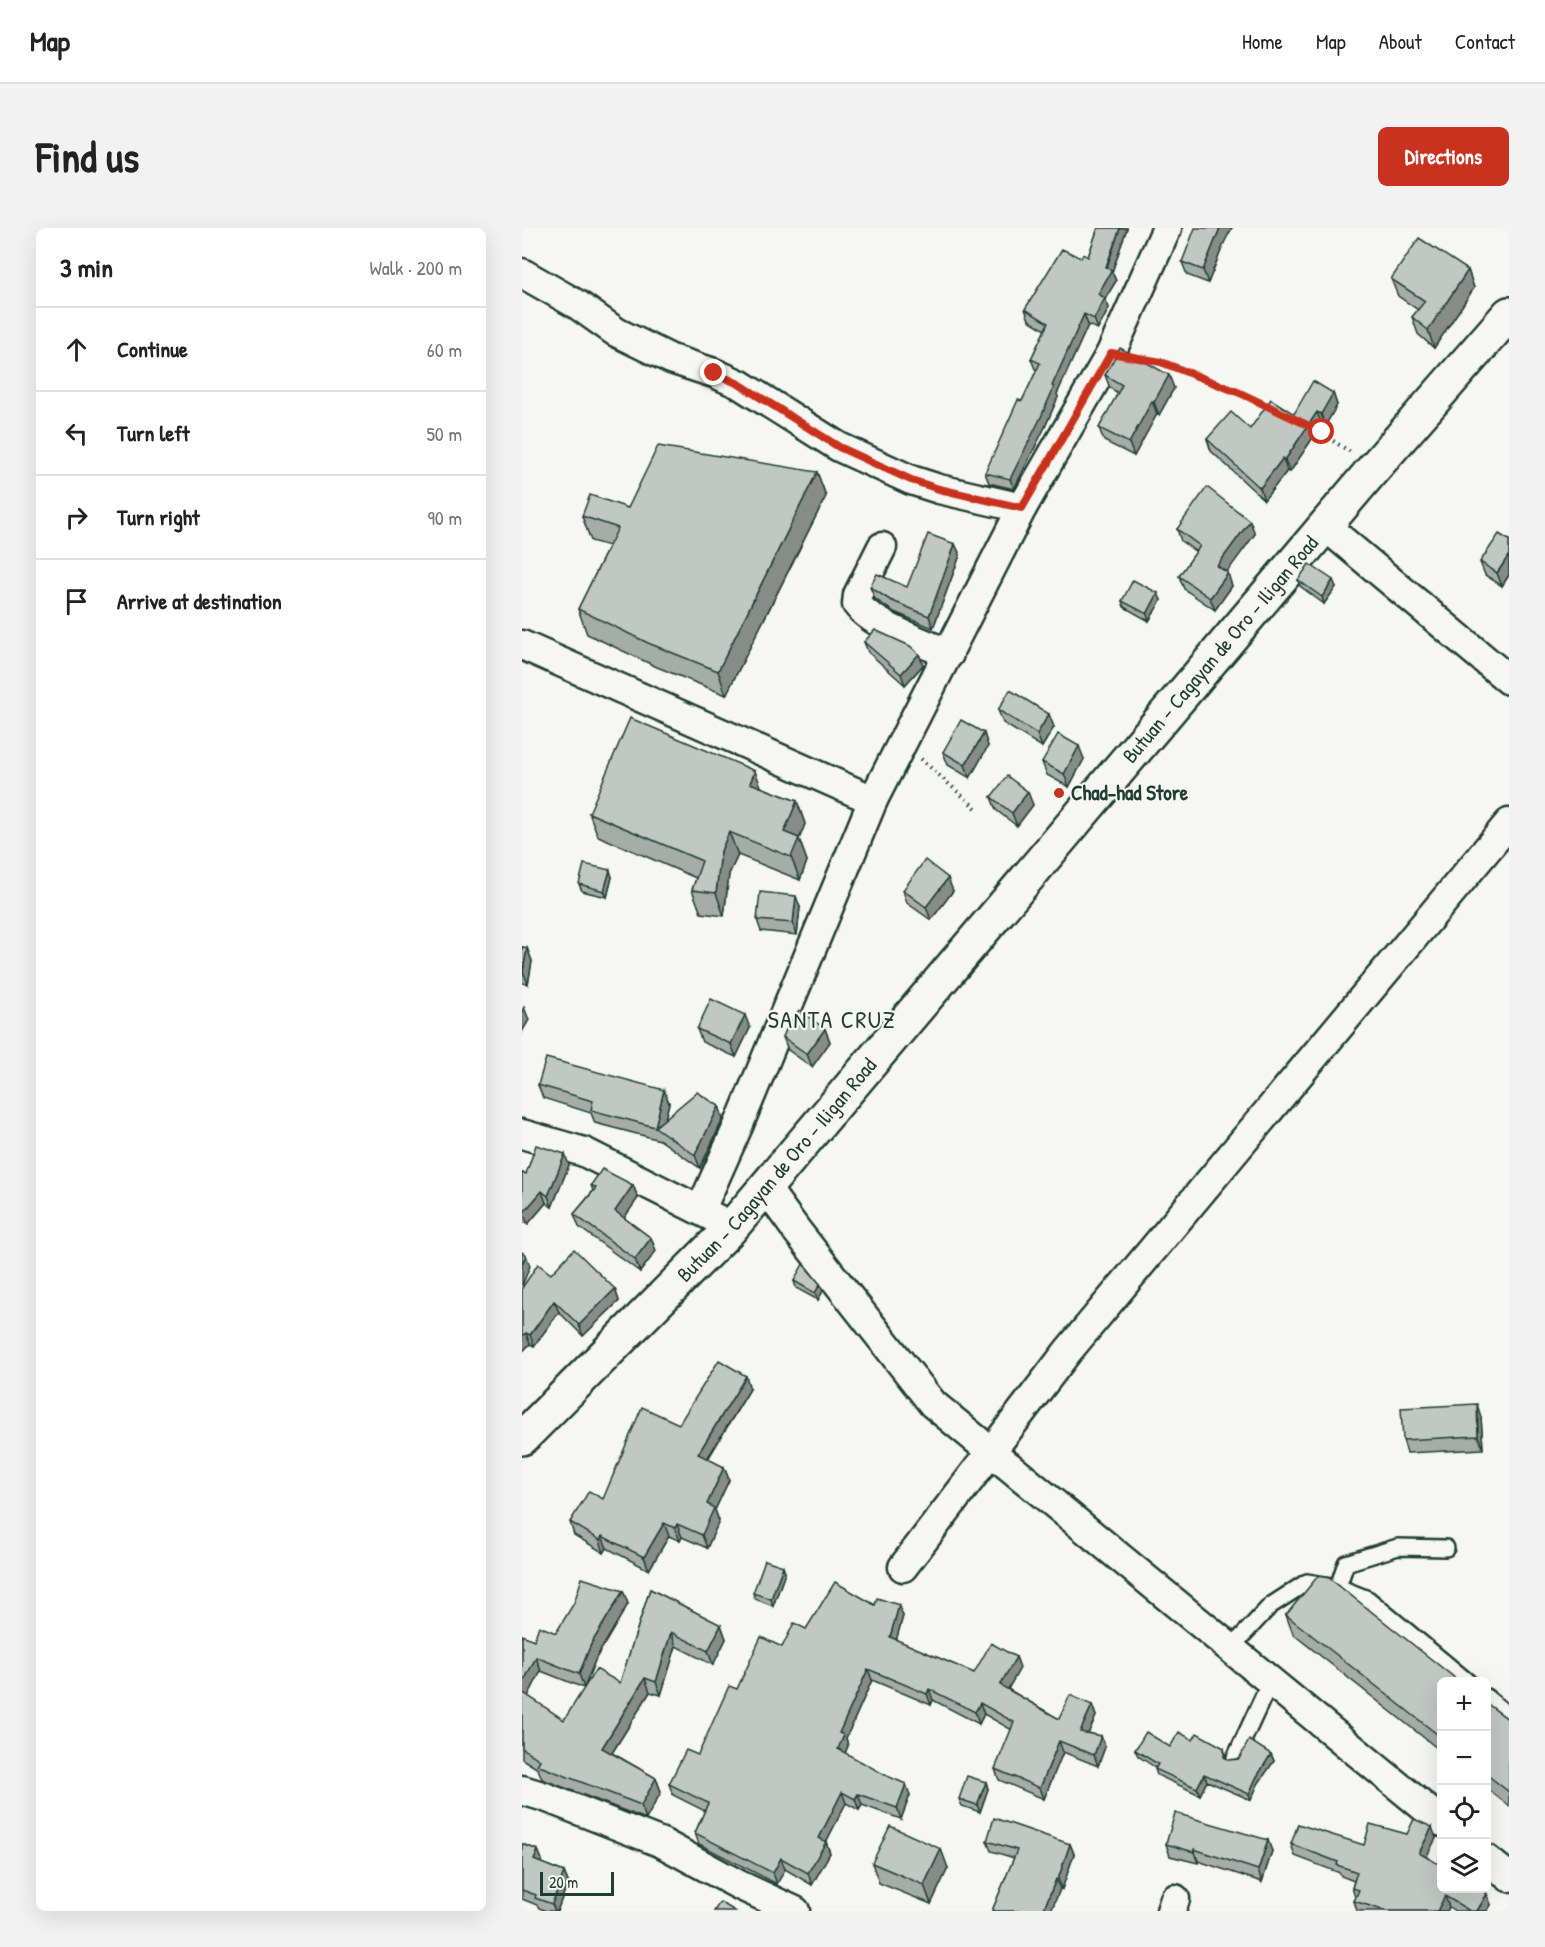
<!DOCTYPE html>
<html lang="en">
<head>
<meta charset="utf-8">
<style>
  body { margin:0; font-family:"Patrick Hand",sans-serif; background:#f2f2f2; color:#222 }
  .controls { position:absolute; right:18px; bottom:18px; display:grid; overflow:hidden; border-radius:9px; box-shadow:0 6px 24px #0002 }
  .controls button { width:54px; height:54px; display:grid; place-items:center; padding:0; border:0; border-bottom:2px solid #e0e0e0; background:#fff; color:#222; font:30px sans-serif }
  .scale { position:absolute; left:18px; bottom:15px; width:74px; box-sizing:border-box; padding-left:6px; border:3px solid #1f3d34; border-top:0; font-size:16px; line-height:21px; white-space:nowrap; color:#1f3d34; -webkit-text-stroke:4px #f6f6f2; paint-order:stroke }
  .stop { position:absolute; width:18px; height:18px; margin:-14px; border:4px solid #c8321e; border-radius:50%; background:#fff }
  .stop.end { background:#c8321e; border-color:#fff; box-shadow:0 2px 6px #0008 }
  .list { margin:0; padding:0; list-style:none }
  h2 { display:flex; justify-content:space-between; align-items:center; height:78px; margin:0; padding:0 24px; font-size:26px }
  h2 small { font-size:20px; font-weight:400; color:#767676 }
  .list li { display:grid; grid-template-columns:39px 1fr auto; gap:18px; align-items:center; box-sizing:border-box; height:84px; padding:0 24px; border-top:2px solid #e0e0e0 }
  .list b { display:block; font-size:22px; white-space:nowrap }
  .list em { font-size:20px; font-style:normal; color:#767676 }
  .icon { flex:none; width:33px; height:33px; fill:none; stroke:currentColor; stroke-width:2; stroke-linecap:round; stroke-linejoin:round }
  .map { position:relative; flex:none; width:987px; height:1683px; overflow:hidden; border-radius:9px }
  header { display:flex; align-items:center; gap:36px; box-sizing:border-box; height:84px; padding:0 30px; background:#fff; border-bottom:2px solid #e0e0e0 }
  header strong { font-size:28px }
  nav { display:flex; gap:33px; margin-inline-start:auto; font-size:21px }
  .intro { display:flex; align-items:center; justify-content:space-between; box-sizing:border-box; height:144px; padding:0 36px }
  h1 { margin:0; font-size:42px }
  .button { padding:15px 27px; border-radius:9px; background:#c8321e; color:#fff; font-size:21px; font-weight:700 }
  main { display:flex; gap:36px; padding:0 36px }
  aside { flex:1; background:#fff; border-radius:9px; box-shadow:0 6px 24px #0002 }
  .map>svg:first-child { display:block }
</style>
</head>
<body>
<header>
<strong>Map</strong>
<nav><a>Home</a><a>Map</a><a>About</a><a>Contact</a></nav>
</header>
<div class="intro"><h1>Find us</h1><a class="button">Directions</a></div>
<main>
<aside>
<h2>3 min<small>Walk · 200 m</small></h2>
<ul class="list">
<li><svg class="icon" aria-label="ahead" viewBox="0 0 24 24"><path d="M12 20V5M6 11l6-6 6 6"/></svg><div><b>Continue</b></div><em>60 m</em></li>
<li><svg class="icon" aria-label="left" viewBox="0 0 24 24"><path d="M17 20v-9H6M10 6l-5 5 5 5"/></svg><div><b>Turn left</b></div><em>50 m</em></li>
<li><svg class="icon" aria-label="right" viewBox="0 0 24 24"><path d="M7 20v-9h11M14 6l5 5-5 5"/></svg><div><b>Turn right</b></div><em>90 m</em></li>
<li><svg class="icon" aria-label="arrive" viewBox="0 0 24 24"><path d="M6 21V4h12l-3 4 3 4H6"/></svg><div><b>Arrive at destination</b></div></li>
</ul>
</aside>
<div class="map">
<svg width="987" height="1683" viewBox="0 0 987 1683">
  <rect width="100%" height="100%" fill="#f6f6f2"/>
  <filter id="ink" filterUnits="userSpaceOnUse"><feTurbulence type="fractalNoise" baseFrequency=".0167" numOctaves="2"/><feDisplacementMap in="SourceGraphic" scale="12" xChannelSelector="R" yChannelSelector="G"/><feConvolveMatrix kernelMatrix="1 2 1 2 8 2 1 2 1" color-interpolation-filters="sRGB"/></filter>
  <g filter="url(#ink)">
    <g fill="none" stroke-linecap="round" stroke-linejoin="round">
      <g stroke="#1f3d34" stroke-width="20">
        <g id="service">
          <path d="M816 1359 824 1335 876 1319 924 1320"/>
          <path d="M708 1421 748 1378 785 1354 816 1359 846 1371 946 1454"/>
          <path d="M964 1469 987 1488"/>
          <path d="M713 1530 748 1454"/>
        </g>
      </g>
      <g stroke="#1f3d34" stroke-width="33">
        <g id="minor">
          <path d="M0 45 56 77 94 104 149 131 192 145 217 156 317 219 389 252 417 261 500 280"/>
          <path d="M803 298 987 452"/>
          <path d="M360 319 336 367 335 376C350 397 402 415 427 426"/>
          <path d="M0 417 351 572"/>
          <path d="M0 906 62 924 195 991"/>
          <path d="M243 959 275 1003 411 1176 920 1594"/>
          <path d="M179 981 217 896 351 572 500 280 589 125 645 0"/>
          <path d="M381 1339 546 1123 987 595"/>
          <path d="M0 1562 23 1569 140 1615 217 1657 273 1683"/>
          <path d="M964 1631 987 1649"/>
          <path d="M649 1683 653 1671"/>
        </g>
      </g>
      <g stroke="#1f3d34" stroke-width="38">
        <g id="trunk">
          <path id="s1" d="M0 1210 209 1000 852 240 987 86"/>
        </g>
      </g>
      <g stroke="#1f3d34" stroke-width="4" stroke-dasharray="1.5 4.5" stroke-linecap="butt">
        <path d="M616 130C662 139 707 159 749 180"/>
        <path d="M791 200 830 225"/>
        <path d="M399 531 456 582"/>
      </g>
      <use href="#service" stroke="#f6f6f2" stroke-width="15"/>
      <use href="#minor" stroke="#f6f6f2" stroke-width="28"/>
      <use href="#trunk" stroke="#f6f6f2" stroke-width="33"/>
    </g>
    <g fill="#a6aca8" stroke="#1f3d34" stroke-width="1.5">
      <path d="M576 0H605L590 44 594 53 583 71 587 80 576 101 566 97 535 166 536 169 523 199 492 261 467 255 463 245 500 173 515 142 513 141 509 131 523 102 507 92 503 81 559 30 566 29Z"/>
      <path d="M702 15 686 55 665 47 660 34Z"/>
      <path d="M946 42 952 60 912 120 896 106 890 89 896 82 876 68 869 51Z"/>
      <path d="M583 147 652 160 637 187 635 186 612 228 582 213 577 200 596 165 588 160Z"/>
      <path d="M811 165 815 177 803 198 800 196 768 244 765 243 742 272 689 223 685 211 728 201 772 186Z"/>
      <path d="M295 244 304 268 204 467 135 439 65 406 56 381 87 318 69 313 60 288Z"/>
      <path d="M655 301 733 306 704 344 710 358 693 382 662 361 657 348 674 324 659 313Z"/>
      <path d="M987 312V347L980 358 963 347 958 334Z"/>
      <path d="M433 316 438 327 411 400 372 384 353 371 348 359H385Z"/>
      <path d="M776 352 814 359 802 376 778 358Z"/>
      <path d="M639 372 627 393 602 379 600 373Z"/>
      <path d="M342 414 397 426 401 437 383 457 346 424Z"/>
      <path d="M476 482 532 499 520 519 481 495Z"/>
      <path d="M466 518 448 550 426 537 421 524Z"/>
      <path d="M562 531 547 559 525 547 520 534Z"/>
      <path d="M239 559 275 573 283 596 277 611 285 633 278 652 216 627 207 646 202 688 179 685 170 662 174 650 76 608 67 585Z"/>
      <path d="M469 569 511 577 495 598 474 582Z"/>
      <path d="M90 649 85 669 60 663 57 656Z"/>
      <path d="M381 662 431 663 409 692 385 675Z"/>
      <path d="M278 679 275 707 239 703 235 692Z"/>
      <path d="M0 719 5 720 10 733 6 756 0 755Z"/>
      <path d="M228 800 214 829 180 814 175 801Z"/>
      <path d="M303 801 308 814 290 839 266 822 261 809Z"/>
      <path d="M16 857 142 862 147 875 143 890 197 878 201 891 178 940 138 912 73 895 69 885 21 870Z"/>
      <path d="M47 937 30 979 24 975 6 996 0 994V945L4 946Z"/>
      <path d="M69 957H111L116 970 102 990 129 1010 134 1023 118 1044 57 999 52 986 71 963Z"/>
      <path d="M29 1046 93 1061 97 1073 61 1108 37 1084 12 1118 8 1116 0 1124V1060Z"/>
      <path d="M272 1053 301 1063 296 1072 274 1060Z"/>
      <path d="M228 1161 186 1231 202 1239 207 1252 193 1282 197 1293 185 1320 160 1309 158 1313 147 1308 127 1342 85 1320 82 1325 52 1307 48 1294 81 1271 157 1196Z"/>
      <path d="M959 1189 961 1221 885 1225 881 1212Z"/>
      <path d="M263 1345 251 1378 233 1371 231 1365Z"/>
      <path d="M128 1361 199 1397 204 1411 191 1437 154 1418 139 1467 128 1464 90 1525 134 1550 139 1564 124 1591 20 1551 16 1541 0 1531V1407L12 1412 34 1405 101 1363 106 1376 74 1430 62 1460 19 1443 6 1468 42 1492 98 1455Z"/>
      <path d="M353 1377 381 1388 374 1412 452 1445 494 1429 498 1440 486 1461 537 1491 570 1477 574 1488 566 1505 579 1508 583 1519 576 1538 541 1524 522 1571 477 1552 473 1541 490 1502 462 1486 457 1496 411 1472 409 1477 350 1452 324 1510 326 1518 323 1525 388 1567 379 1591 340 1577 337 1582 324 1575 304 1614 308 1625 290 1657 263 1641 255 1656 177 1616 173 1605 183 1583 151 1567 147 1556 176 1527 215 1461 260 1419 284 1401Z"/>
      <path d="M764 1387 920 1454V1524L771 1406Z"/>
      <path d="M964 1475 987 1492V1578L964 1560Z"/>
      <path d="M671 1512 702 1520 704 1530 707 1532 749 1526 752 1533 736 1556 729 1572 685 1553 678 1567 635 1547 633 1541 634 1540 616 1528 613 1522 648 1519Z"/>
      <path d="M464 1554 466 1561 458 1584 440 1578 437 1571Z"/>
      <path d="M885 1606 914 1610 904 1629 965 1666 969 1677 965 1683H933L927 1679 925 1683H835L832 1673 833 1669 830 1660 832 1653 819 1648 818 1645 773 1628 769 1616 842 1617Z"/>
      <path d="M465 1613 548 1616 552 1626 540 1661H538L529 1683H470L492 1630 469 1623Z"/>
      <path d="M0 1616 16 1622 20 1632 19 1635 42 1644 46 1654 35 1683H24L17 1680 15 1677 0 1671Z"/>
      <path d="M644 1616 750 1623 740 1654 676 1633V1635L648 1628Z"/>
      <path d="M350 1635 426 1640 409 1676 357 1655Z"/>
    </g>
    <g fill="#878c88" stroke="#1f3d34" stroke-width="1.5">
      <path d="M598 0H605L590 44 594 53 583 71 587 80 576 101 572 91 576 66Z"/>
      <path d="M698 0H710L702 15 686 55 681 42Z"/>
      <path d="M946 42 952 60 912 120 906 102Z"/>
      <path d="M562 86 566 97 535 166 536 169 523 199 492 261 488 251Z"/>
      <path d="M647 147 652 160 637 187 632 174Z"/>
      <path d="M811 165 815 177 803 198 799 186Z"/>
      <path d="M630 173 635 186 612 228 607 215Z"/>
      <path d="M795 184 800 196 768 244 763 232Z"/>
      <path d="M761 230 765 243 742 272 738 260Z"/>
      <path d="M295 244 304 268 204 467 196 443Z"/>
      <path d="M728 293 733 306 700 351 695 338Z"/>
      <path d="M433 316 438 327 411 400 407 388Z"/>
      <path d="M987 327V347L980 358 975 345Z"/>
      <path d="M706 345 710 358 693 382 688 370Z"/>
      <path d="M811 352 814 359 802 376 800 369Z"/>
      <path d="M636 365 639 372 627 393 625 386Z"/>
      <path d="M397 426 401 437 383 457 379 446Z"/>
      <path d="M527 486 532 499 520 519 515 506Z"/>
      <path d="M462 505 466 518 448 550 443 537Z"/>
      <path d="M557 518 562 531 547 559 542 546Z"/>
      <path d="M233 543 242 566 228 555Z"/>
      <path d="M506 564 511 577 495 598 490 585Z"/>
      <path d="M275 573 283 596 277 611 285 633 278 652 269 629 262 604Z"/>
      <path d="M207 604 216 627 207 646 202 688 194 665 199 623Z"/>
      <path d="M88 642 90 649 85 669 82 663Z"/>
      <path d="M426 650 431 663 409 692 404 679Z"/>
      <path d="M274 668 278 679 275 707 271 695Z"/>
      <path d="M5 720 10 733 6 756 1 743Z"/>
      <path d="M2 779 7 792 0 804V783Z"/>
      <path d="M223 787 228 800 214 829 209 816Z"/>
      <path d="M303 801 308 814 290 839 285 826Z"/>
      <path d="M142 862 147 875 140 903 133 899Z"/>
      <path d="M197 878 201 891 178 940 173 927Z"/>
      <path d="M43 926 47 937 30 979 26 968Z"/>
      <path d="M111 957 116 970 98 996 93 983Z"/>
      <path d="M20 963 24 975 6 996 1 985Z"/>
      <path d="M129 1010 134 1023 118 1044 113 1031Z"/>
      <path d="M4 1027 8 1038 0 1058V1036Z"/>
      <path d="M298 1056 301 1063 296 1072 293 1065Z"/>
      <path d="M93 1061 97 1073 61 1108 57 1097Z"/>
      <path d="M32 1073 37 1084 12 1118 8 1107Z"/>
      <path d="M4 1105 8 1116 0 1124V1108Z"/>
      <path d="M224 1148 228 1161 180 1239 176 1226Z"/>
      <path d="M955 1176 959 1189 961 1221 956 1208Z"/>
      <path d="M202 1239 207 1252 193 1282 197 1293 185 1320 180 1307 185 1276Z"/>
      <path d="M142 1295 147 1308 127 1342 122 1329Z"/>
      <path d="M155 1296 160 1309 158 1313 153 1300Z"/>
      <path d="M80 1308 85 1320 82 1325 78 1312Z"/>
      <path d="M261 1338 263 1345 251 1378 249 1371Z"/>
      <path d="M101 1363 106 1376 74 1430 62 1460 57 1446 69 1416Z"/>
      <path d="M377 1377 381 1388 372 1420 368 1409Z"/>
      <path d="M199 1397 204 1411 191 1437 186 1423Z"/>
      <path d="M149 1404 154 1418 139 1467 134 1454Z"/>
      <path d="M14 1429 19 1443 2 1476 0 1469V1457Z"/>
      <path d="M494 1429 498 1440 482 1468 478 1457Z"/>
      <path d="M346 1441 350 1452 324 1510 326 1518 320 1532 316 1521 317 1505Z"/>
      <path d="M123 1450 128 1464 85 1533 80 1520Z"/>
      <path d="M407 1461 411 1472 409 1477 405 1466Z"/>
      <path d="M458 1475 462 1486 457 1496 453 1484Z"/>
      <path d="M570 1477 574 1488 562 1515 558 1504Z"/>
      <path d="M579 1508 583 1519 576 1538 572 1527Z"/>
      <path d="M537 1513 541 1524 522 1571 518 1560Z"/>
      <path d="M749 1526 752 1533 736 1556 729 1572 727 1566 734 1550Z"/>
      <path d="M682 1546 685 1553 678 1567 675 1560Z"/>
      <path d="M134 1550 139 1564 124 1591 119 1577Z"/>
      <path d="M464 1554 466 1561 458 1584 455 1577Z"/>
      <path d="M384 1556 388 1567 379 1591 375 1580Z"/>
      <path d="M320 1564 324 1575 304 1614 308 1625 290 1657 286 1645 297 1610Z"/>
      <path d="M336 1566 340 1577 337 1582 333 1571Z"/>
      <path d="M910 1599 914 1610 901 1636 897 1625Z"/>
      <path d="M746 1612 750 1623 740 1654 736 1642Z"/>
      <path d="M548 1616 552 1626 540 1661 536 1651Z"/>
      <path d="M419 1621 426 1640 409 1676 402 1657Z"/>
      <path d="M672 1621 676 1633V1635L672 1624Z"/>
      <path d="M16 1622 20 1632 16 1643 12 1632Z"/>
      <path d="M259 1630 263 1641 255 1656 251 1645Z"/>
      <path d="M42 1644 46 1654 35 1683H33L30 1676Z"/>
      <path d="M534 1651 538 1661 529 1683H521Z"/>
      <path d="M965 1666 969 1677 965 1683H955Z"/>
      <path d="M923 1668 927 1679 925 1683H915Z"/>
    </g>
    <g fill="#c1c8c3" stroke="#1f3d34" stroke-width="1.5">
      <path d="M576 0H598L584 39 590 42 576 66 583 70 572 91 562 86 530 158 532 159 519 189 488 251 463 245 496 172 500 173 518 135 509 131 526 95 503 81 540 21 559 30 561 26 566 29Z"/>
      <path d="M673 0H698L681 42 660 34Z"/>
      <path d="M897 10 946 42 906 102 890 89 903 73 869 51Z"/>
      <path d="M598 120 647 147 632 174 630 173 607 215 577 200 600 157 583 147Z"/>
      <path d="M791 153 811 165 799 186 795 184 763 232 761 230 738 260 685 211 709 184 728 201 749 171 772 186Z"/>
      <path d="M136 218 295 244 196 443 126 415 56 381 96 300 60 288 68 267 106 280Z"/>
      <path d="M685 259 728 293 695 338 706 345 688 370 657 348 678 318 655 301Z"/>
      <path d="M406 306 433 316 407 388 368 372 348 359 355 346 385 359Z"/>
      <path d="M977 306 987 312V327L975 345 958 334Z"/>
      <path d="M787 336 811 352 800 369 776 352Z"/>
      <path d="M611 352 636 365 625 386 600 373Z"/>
      <path d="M353 402 388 418 397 426 379 446 342 414Z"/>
      <path d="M488 462 527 486 515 506 476 482Z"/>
      <path d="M108 490 233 543 228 555 275 573 262 604 277 610 269 629 207 604 199 623 194 665 170 662 180 633 67 585Z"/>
      <path d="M439 492 462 505 443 537 421 524Z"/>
      <path d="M536 506 557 518 542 546 520 534Z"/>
      <path d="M485 548 506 564 490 585 469 569Z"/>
      <path d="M403 632 426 650 404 679 381 662Z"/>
      <path d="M62 636 88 642 82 663 57 656Z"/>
      <path d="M238 664 274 668 271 695 235 692Z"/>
      <path d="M0 719 5 720 1 743H0Z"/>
      <path d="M189 771 223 787 209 816 175 801Z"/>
      <path d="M277 782 303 801 285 826 261 809 265 799Z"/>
      <path d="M24 830 142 862 133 899 69 882 71 873 16 857Z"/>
      <path d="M175 864 197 878 173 927 133 899Z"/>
      <path d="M14 917 43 926 26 968 20 963 1 985 0 984V945L4 946Z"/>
      <path d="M80 941 111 957 93 983 129 1010 113 1031 52 986 74 960 69 957Z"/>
      <path d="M52 1021 93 1061 57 1097 32 1073 8 1107 4 1105 0 1108V1060L16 1036 29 1046Z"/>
      <path d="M0 1024 4 1027 0 1036Z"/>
      <path d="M281 1036 298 1056 293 1065 272 1053Z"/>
      <path d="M197 1132 224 1148 176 1226 202 1239 185 1276 192 1280 180 1307 155 1296 153 1300 142 1295 122 1329 80 1308 78 1312 48 1294 67 1263 81 1271 120 1179 157 1196Z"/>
      <path d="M955 1176 956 1208 881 1212 879 1180Z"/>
      <path d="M243 1332 261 1338 249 1371 231 1365Z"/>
      <path d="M796 1348 807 1350 938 1454H920V1510L764 1387Z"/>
      <path d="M60 1350 101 1363 69 1416 57 1446 14 1429 0 1457V1407L12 1412 17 1398 34 1405 52 1375Z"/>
      <path d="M313 1354 353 1377 355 1370 377 1377 368 1409 452 1445 469 1415 494 1429 478 1457 537 1491 548 1467 570 1477 558 1504 579 1508 572 1527 537 1513 518 1560 473 1541 492 1494 458 1475 453 1484 407 1461 405 1466 346 1441 317 1505 322 1507 316 1521 365 1548 384 1556 375 1580 336 1566 333 1571 320 1564 297 1610 304 1614 286 1645 259 1630 251 1645 173 1605 186 1575 147 1556 164 1522 176 1527 207 1458 215 1461 239 1409 260 1419 272 1395 284 1401Z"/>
      <path d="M128 1361 199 1397 186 1423 149 1404 134 1454 123 1450 80 1520 134 1550 119 1577 15 1537 18 1532 0 1520V1464L42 1492 74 1441 98 1455Z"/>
      <path d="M964 1475 987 1492V1564L964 1546Z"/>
      <path d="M624 1504 648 1519 657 1504 671 1512 675 1505 702 1520V1529L707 1532 717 1531 727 1512 749 1526 734 1550 727 1566 682 1546 675 1560 633 1541 636 1536 613 1522Z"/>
      <path d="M445 1548 464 1554 455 1577 437 1571Z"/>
      <path d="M653 1585 746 1612 736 1642 672 1621V1624L644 1616Z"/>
      <path d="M472 1590 548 1616 536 1651H534L521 1683H470L495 1622 465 1613Z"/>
      <path d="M892 1591 910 1599 897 1625 920 1638V1660H957L965 1666 955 1683H948L923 1668 915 1683H864L832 1673 837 1662 830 1660 835 1644 815 1637 816 1634 769 1616 776 1596 842 1617 848 1596 885 1606Z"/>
      <path d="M368 1598 419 1621 402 1657 350 1635Z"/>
      <path d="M0 1616 16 1622 12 1632 42 1644 30 1676 13 1670 14 1667 0 1662Z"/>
      <path d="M198 1674 213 1683H192Z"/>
    </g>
  </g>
  <g fill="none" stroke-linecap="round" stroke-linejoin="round" filter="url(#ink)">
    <path stroke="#c8321e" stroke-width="8" d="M192 145 217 156 317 219 389 252 417 261 500 280 589 125 639 134 718 165 800 204"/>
  </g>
  <circle fill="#c8321e" stroke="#f6f6f2" stroke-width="2" cx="537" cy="565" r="6"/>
  <g text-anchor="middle" stroke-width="4.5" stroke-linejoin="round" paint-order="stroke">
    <g font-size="21" fill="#1f3d34" stroke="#f6f6f2">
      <text dy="7" stroke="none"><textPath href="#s1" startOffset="1054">Butuan – Cagayan de Oro – Iligan Road</textPath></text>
      <text dy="7" stroke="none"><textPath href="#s1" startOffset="370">Butuan – Cagayan de Oro – Iligan Road</textPath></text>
    </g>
    <g font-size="21" font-weight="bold" fill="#1f3d34" stroke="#f6f6f2" text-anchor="start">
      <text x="549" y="572">Chad-had Store</text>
    </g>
    <g font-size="24" letter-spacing="1.5" fill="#1f3d34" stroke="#f6f6f2">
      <text x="310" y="800">SANTA CRUZ</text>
    </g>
  </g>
</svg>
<div class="controls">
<button>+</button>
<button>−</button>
<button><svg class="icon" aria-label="locate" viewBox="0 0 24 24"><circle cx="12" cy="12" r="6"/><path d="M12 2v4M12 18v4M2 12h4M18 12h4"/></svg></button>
<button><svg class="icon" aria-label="layers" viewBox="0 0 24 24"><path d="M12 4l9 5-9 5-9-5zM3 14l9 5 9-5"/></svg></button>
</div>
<div class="scale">20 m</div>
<div class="stop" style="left:800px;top:204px"></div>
<div class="stop end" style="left:192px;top:145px"></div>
</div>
</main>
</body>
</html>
